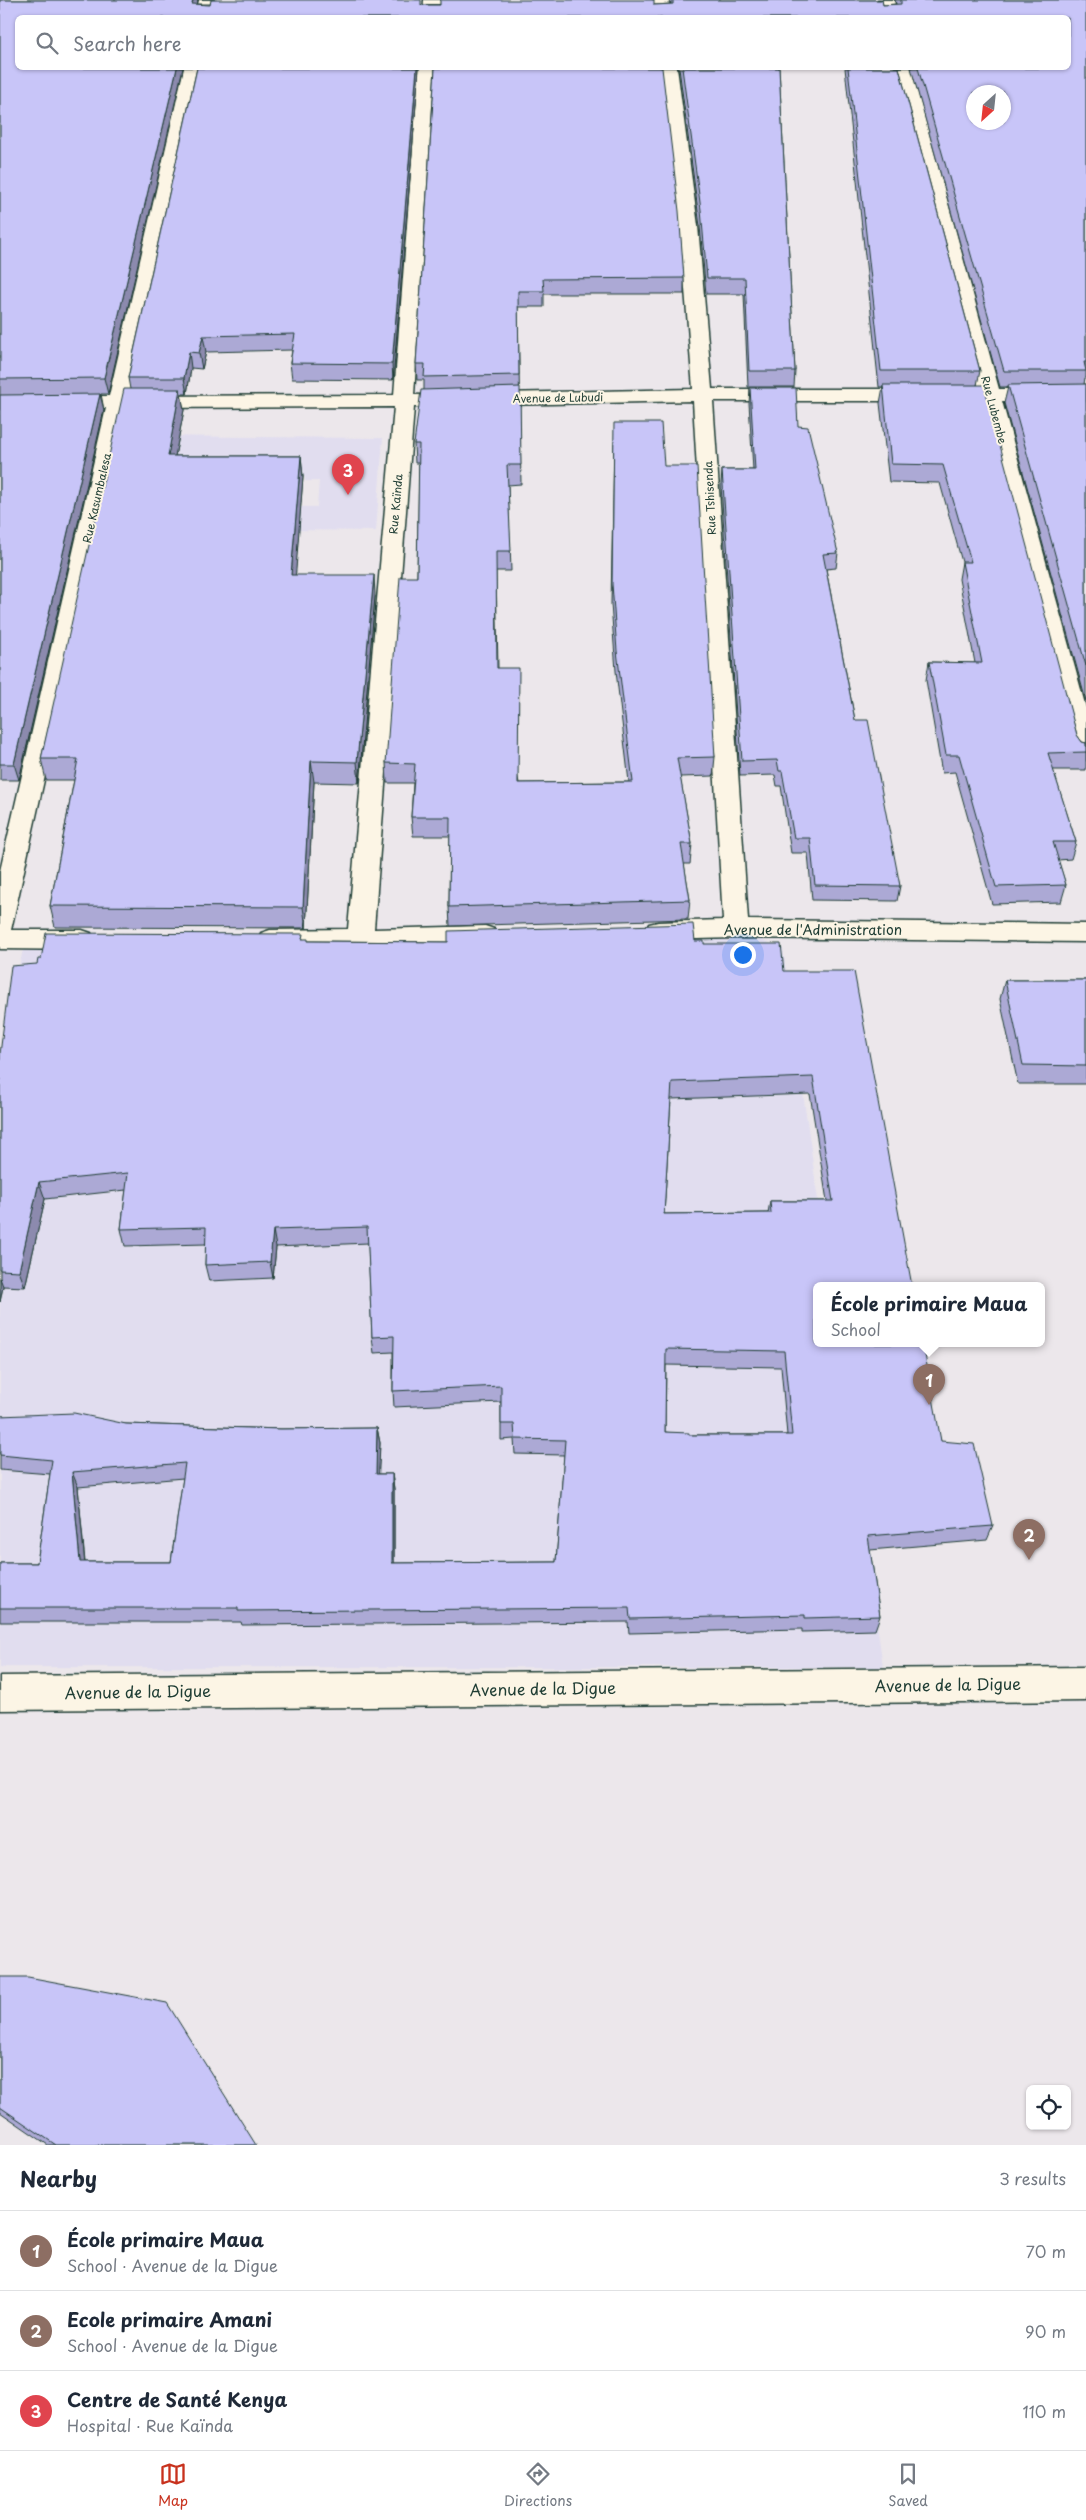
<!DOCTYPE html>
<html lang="en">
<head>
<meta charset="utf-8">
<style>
  body { margin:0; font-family:"Playpen Sans",sans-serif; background:#f6f6f7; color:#1f2937 }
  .controls { position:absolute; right:15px; bottom:15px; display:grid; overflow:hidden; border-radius:8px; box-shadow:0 1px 4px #0004 }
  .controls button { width:45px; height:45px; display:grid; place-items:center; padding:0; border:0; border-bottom:1px solid #e0e1e3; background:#fff; color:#1f2937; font:25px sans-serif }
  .compass { position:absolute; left:966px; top:85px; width:45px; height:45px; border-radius:50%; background:#fff; box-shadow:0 1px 4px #0004; rotate:207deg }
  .you { position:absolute; left:742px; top:954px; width:18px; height:18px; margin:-12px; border:4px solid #fff; border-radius:50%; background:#1a73e8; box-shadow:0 0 0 8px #1a73e833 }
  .badge { display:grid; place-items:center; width:32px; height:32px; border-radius:50%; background:#c8321e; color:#fff; font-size:16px; font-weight:700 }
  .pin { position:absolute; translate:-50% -41px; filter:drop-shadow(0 1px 2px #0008) }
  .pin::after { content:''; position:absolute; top:26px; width:18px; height:15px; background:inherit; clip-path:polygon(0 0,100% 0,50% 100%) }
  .popup { position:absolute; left:813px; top:1282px; width:232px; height:65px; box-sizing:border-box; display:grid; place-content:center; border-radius:8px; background:#fff; filter:drop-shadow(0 1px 4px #0005); font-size:16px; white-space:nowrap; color:#747a83 }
  .popup b { font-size:19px; color:#1f2937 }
  .popup::after { content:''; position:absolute; left:50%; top:100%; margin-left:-10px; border:10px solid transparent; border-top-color:#fff }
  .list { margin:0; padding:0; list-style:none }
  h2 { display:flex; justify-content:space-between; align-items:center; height:65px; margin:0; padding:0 20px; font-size:21px }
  h2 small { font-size:16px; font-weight:400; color:#747a83 }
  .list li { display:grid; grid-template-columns:32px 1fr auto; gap:15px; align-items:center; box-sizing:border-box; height:80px; padding:0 20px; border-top:1px solid #e0e1e3 }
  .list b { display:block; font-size:19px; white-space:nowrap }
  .list p { margin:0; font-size:16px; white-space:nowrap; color:#747a83 }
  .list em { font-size:16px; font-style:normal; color:#747a83 }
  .icon { flex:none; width:28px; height:28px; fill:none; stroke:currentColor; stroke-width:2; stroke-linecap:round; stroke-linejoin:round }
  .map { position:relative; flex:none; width:1086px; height:2145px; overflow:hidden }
  .search { position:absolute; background:#fff; box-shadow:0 1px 4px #0004; left:15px; right:15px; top:15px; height:55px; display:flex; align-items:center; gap:12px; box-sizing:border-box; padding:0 18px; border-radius:8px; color:#747a83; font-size:19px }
  .sheet { height:305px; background:#fff }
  nav { display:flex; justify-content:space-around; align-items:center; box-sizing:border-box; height:70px; border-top:1px solid #e0e1e3; background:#fff; font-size:14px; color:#747a83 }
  nav a { display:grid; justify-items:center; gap:2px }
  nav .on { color:#c8321e }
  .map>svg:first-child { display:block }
</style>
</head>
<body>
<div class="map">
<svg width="1086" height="2145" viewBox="0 0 1086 2145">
  <rect width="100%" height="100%" fill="#ece7eb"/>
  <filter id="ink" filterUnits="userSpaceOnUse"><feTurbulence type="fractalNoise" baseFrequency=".02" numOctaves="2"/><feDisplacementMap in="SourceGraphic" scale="10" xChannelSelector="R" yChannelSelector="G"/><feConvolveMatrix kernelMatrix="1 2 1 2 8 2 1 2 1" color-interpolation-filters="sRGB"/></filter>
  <g filter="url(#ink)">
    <g fill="#e1ddef" fill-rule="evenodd">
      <path d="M123 436 383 438 376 531 106 528ZM125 442H178L170 483H187L188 477H305V481H319L317 507H301L300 516 109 517Z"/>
      <path d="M736 929 783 949 830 1286H816V1344H838L883 1667H0V1051L23 950Z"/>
    </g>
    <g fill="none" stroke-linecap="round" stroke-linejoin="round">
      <g stroke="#1f3d34" stroke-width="3">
        <g id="minor">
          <path d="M199 0H215L211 18H195Z"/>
          <path d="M424 0H440L439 18H423Z"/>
          <path d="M653 0H669L671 18H655Z"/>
          <path d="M878 0H894L898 18H882Z"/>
          <path d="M184 68H200L129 396 394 395 419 68H435L414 395 693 389 680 226 661 68H677L698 226 712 389H979L895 68H911L999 389H1086V401H1002L1086 708V760L1078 758 1074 752 982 401H713L748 920 1086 924V942L736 938 658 940 649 938 645 931 649 924 658 922 723 920 693 401 414 407 374 929 485 926 494 929 498 936 494 943 485 946 270 950 261 947 257 940 261 933 270 930 348 929 394 407 126 408 11 930H82L91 933 95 940 91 947 82 950 0 949V871L106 408 0 409V397L109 396Z"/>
        </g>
      </g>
      <g stroke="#1f3d34" stroke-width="3">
        <path id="tertiary" d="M1086 1667V1701L0 1710V1676Z"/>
      </g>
      <use href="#minor" fill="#fcf5e5" fill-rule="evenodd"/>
      <use href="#tertiary" fill="#fcf5e5" fill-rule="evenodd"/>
    </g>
    <g fill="#aca9d5" stroke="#1f3d34" fill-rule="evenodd">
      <path d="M0 0H198L197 4 654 5 671 4 670 0H882L883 5 896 4 895 0H1086V378H1085L1084 384H1086V701L1004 403 1008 387H1000L911 68H1068V18H18L183 68 108 394H101L104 410 19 780H0Z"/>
      <path d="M197 68H419L393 380 292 379 290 363 292 350 206 352 202 369 191 368 187 394H181L184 410 175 456H301L303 477 295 575 375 596 359 783 314 782 306 928 55 927 50 906 74 780H46L41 759 130 389 128 378Z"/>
      <path d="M435 68 684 278V294H544V307H518L521 484 508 485 511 571H496L498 668 519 783 629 782 616 671 611 604 614 443 664 466 715 757 713 776 680 777 692 844 690 864H684L690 900 688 919 450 926 449 907 450 836H413L411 817 413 783H387L386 763 417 577 419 463H415L414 444 424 389V380H417L416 364Z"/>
      <path d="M676 68H779L795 371 794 387H748L744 294H706L700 226 679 68Z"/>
      <path d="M845 68H899L980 371 977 385 1077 735 1082 742 1086 743V770H1053L1076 842 1071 859 1058 860 1066 885 1061 902 992 904 955 772 942 773 926 680 929 662 975 663 959 579 962 562 940 483 889 482 880 403 883 387H879Z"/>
      <path d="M750 388 798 426 838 553 836 568 826 569 855 720 900 886 897 901 812 900 808 853H791L781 786H777L775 775 740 776 721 485 722 470H753L749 403Z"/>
      <path d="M303 939 308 941 448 942 695 941 784 971 941 1441 993 1526 987 1540 870 1550 880 1616 875 1630 802 1632V1629L629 1633 628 1622 242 1625 241 1622H0V1563H37L50 1474 0 1470V1416L126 1424 281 1429 377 1428 380 1443 378 1474H392L394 1489V1563L556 1562 564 1455 515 1454 514 1439 501 1440V1402L394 1407 393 1391V1352L374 1353 372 1337 368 1243 276 1247 273 1278 209 1281 205 1265 206 1244 125 1246 121 1229 126 1190 45 1199 25 1287 3 1286 0 1302V1054L37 964ZM810 1094 827 1201H770L768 1213 664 1214 671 1099ZM666 1365 781 1367 787 1435H689L665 1432ZM183 1478 171 1562H85L78 1487Z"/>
      <path d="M1005 980H1086V1084H1018L1000 999Z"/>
      <path d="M0 1977 256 2145H48L0 2112Z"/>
    </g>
    <g fill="#8c8aae" stroke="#1f3d34">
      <path d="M193 0H198L194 18 192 4Z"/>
      <path d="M177 68H183L108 394 104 378Z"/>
      <path d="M417 68H419L393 380 392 364Z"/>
      <path d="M203 336 206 352 202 369 199 353Z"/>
      <path d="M189 352 191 368 187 394 184 378Z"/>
      <path d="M180 389 184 410 171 477 168 456Z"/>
      <path d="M100 394 104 410 19 780 14 764Z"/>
      <path d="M301 456 303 477 294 596 291 575Z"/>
      <path d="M374 575 375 596 359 783 357 762Z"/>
      <path d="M311 761 314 782 306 928 303 907Z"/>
      <path d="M39 1182 45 1199 25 1287 19 1271Z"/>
      <path d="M273 1230 276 1247 273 1278 270 1262Z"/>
      <path d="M0 1278 3 1286 0 1302Z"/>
      <path d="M377 1428 380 1443 378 1490 376 1474Z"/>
      <path d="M72 1472 78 1487 86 1577 80 1562Z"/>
      <path d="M392 1474 394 1489V1578L392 1563Z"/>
    </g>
    <g fill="#c8c5f8" stroke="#1f3d34" fill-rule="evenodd">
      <path d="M0 0H193L192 4 210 5 211 0H421V5H440V0H654V5L673 4V0H882L883 5 901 4V0H1086V362H1084L1086 371H1004L918 68H1068V18H18V68H177L104 378 0 379ZM974 92H1004V122H974Z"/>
      <path d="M197 68H417L392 364 290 363 295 334 203 336 199 353 189 352 184 378H128Z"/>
      <path d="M435 68H662L679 211 684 278 543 279 544 291H518L519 375 424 377 425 364H416Z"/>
      <path d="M682 68H779L795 371H749L745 278H707L701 210Z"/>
      <path d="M848 68H899L980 371H881Z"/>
      <path d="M1086 384V666L1008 385Z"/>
      <path d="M883 385H984L1077 735 1082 742 1086 743V752L1048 753 1076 842H1053L1066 885 996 887 959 755H946L929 662 982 663 962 562H971L943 465 891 464Z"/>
      <path d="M520 387 521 465H507L511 551H496L497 668H519L518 783 633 782 617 651 612 584 614 423H661L664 466H697L715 757 677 758 692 844H681L690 900 449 907 450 817H411L415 764 386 763 400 577H417L419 444H414L421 390Z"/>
      <path d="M750 388H796L798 426 808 427 838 553 823 554 855 720H868L900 886 815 885 810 838H794L782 771H779L777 760 742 761 722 470H755Z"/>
      <path d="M124 389H180L168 456H301L291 575H374L357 762 311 761 303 907 50 906 78 759H41Z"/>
      <path d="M100 394 14 764H0V395Z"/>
      <path d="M693 924 695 941H704V944H781L784 971H854L912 1286H816V1344H923L941 1441 974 1444 993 1526 868 1536 880 1616 805 1618V1615L630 1619 629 1608 238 1611V1608H0V1563H37L52 1460 0 1455V1416L74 1413 126 1424 281 1429 377 1428 376 1474H392V1563L556 1562 565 1440 515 1439 514 1424H501V1386L393 1391 394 1336 372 1337 367 1227 273 1230 270 1262 205 1265 206 1227 121 1229 128 1173 39 1182 19 1271 0 1270V1054L11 966 37 964 38 959H41L46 933 303 934 302 939H308V941L448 942V931ZM813 1077 833 1201H770L771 1213 664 1214 672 1082ZM666 1349 784 1351 792 1435H689V1433L665 1432ZM185 1463 171 1562H80L72 1472Z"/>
      <path d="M1005 980H1086V1066L1023 1065Z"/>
      <path d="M0 1977H28L167 2003 256 2145H56L0 2107Z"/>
    </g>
  </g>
  <g text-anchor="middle" stroke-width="4" stroke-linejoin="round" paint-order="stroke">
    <g font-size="11" fill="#1f3d34" stroke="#fcf5e5">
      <text transform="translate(558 398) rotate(-1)" y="4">Avenue de Lubudi</text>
      <text transform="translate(994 410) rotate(75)" y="4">Rue Lubembe</text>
      <text transform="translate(97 498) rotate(-77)" y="4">Rue Kasumbalesa</text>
      <text transform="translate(710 498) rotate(-93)" y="4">Rue Tshisenda</text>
      <text transform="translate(396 504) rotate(-85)" y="4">Rue Kaïnda</text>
    </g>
    <g font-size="14" fill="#1f3d34" stroke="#fcf5e5">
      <text x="813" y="935">Avenue de l'Administration</text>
    </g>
    <g font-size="16" fill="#1f3d34" stroke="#fcf5e5">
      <text transform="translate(948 1685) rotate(-1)" y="6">Avenue de la Digue</text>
      <text transform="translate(543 1689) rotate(-1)" y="6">Avenue de la Digue</text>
      <text transform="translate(138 1692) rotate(-1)" y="6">Avenue de la Digue</text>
    </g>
  </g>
</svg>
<div class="controls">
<button><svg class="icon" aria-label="locate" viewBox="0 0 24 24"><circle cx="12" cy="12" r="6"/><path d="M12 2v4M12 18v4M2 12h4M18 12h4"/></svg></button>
</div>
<svg class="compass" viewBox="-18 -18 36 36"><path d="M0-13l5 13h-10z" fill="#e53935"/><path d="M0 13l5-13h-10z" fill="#747a83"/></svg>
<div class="you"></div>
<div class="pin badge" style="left:929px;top:1405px;background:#8d6e63">1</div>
<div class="popup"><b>École primaire Maua</b>School</div>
<div class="pin badge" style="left:1029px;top:1560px;background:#8d6e63">2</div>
<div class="pin badge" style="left:348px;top:495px;background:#e0444e">3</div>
<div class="search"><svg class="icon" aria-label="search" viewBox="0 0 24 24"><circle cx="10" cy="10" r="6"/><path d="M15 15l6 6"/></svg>Search here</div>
</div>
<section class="sheet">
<h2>Nearby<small>3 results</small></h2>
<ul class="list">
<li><span class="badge" style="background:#8d6e63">1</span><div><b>École primaire Maua</b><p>School · Avenue de la Digue</p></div><em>70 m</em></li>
<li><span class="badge" style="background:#8d6e63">2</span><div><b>Ecole primaire Amani</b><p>School · Avenue de la Digue</p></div><em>90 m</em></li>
<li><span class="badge" style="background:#e0444e">3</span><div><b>Centre de Santé Kenya</b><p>Hospital · Rue Kaïnda</p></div><em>110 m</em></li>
</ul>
</section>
<nav>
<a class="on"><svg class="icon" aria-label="map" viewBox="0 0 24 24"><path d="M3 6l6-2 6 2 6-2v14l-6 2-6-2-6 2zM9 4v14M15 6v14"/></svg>Map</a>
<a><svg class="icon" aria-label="directions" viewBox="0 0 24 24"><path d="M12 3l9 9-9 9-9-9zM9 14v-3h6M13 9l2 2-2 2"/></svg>Directions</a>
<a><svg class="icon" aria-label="saved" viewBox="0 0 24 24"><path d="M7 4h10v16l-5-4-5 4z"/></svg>Saved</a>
</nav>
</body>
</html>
